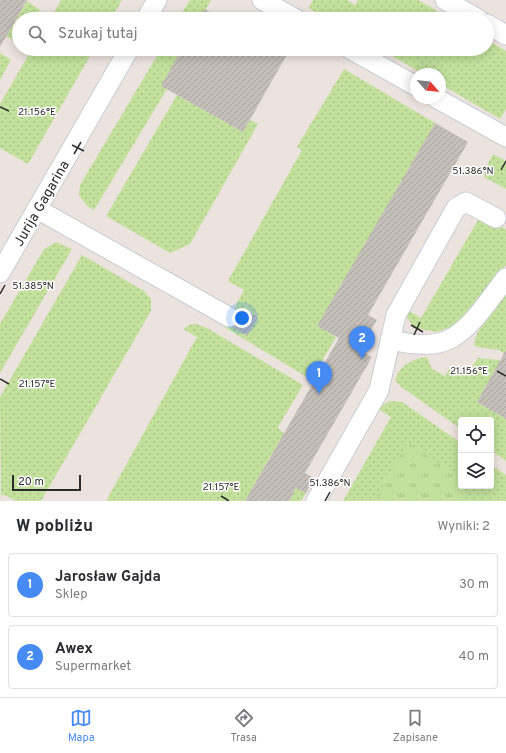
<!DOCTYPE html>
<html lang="pl">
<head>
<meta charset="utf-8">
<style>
  body { margin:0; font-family:Overpass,sans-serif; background:#f2f2f3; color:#2b2b33 }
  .controls { position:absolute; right:12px; bottom:12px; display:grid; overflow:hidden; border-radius:4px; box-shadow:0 2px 10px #0003 }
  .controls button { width:36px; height:36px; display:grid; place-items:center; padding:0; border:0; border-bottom:1px solid #e1e1e2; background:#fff; color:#2b2b33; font:20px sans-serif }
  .compass { position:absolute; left:410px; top:68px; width:36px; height:36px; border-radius:50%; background:#fff; box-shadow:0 2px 10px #0003; rotate:118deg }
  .scale { position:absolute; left:12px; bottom:10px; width:69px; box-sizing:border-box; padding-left:4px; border:2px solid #2c2c2c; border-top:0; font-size:11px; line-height:14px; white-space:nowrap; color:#2c2c2c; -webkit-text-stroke:3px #fff; paint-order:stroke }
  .you { position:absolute; left:242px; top:318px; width:14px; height:14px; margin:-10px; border:3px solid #fff; border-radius:50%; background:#1a73e8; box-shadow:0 0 0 6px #1a73e833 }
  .badge { display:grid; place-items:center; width:26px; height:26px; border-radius:50%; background:#458bf3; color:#fff; font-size:13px; font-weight:700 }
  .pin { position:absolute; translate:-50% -33px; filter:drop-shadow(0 1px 2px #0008) }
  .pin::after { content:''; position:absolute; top:21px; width:14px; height:12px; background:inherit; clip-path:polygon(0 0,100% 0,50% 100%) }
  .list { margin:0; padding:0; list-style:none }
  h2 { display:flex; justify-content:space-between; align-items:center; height:52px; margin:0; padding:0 16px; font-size:17px }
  h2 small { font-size:13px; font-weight:400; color:#7c7c81 }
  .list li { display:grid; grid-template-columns:26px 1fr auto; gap:12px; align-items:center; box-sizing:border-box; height:64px; margin:0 8px 8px; padding:0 8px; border:1px solid #e1e1e2; border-radius:4px }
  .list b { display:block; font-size:15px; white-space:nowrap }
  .list p { margin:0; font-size:13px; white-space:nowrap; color:#7c7c81 }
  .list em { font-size:13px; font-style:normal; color:#7c7c81 }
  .icon { flex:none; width:22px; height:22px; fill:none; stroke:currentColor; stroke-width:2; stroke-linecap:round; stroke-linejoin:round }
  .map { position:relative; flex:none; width:506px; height:501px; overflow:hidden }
  .search { position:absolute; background:#fff; box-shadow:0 2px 10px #0003; left:12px; right:12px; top:12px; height:44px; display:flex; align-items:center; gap:10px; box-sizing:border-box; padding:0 14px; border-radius:22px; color:#7c7c81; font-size:15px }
  .sheet { height:196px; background:#fff }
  nav { display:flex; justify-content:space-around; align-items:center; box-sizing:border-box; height:56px; border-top:1px solid #e1e1e2; background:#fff; font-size:11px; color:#7c7c81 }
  nav a { display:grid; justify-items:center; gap:2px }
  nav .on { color:#458bf3 }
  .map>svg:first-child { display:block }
</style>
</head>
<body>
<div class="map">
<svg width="506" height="501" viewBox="0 0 506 501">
  <defs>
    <pattern id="grass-dots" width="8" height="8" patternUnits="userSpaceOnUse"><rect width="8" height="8" fill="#c3e19d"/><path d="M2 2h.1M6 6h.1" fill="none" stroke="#a8c187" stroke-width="1.8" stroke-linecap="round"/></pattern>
    <pattern id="park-tufts" width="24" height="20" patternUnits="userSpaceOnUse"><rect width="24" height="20" fill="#c3e19d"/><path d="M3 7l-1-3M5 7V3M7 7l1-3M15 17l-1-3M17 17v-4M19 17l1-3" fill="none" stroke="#a8c187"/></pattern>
    <pattern id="building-hatch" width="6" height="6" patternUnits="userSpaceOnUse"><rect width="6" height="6" fill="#c5bfba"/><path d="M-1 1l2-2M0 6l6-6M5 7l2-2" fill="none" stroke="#a9a4a0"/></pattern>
  </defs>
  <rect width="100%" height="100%" fill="#ede3de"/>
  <g fill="url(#grass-dots)">
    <path d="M61 0H122L111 19H50Z"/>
    <path d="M190 0H211L200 19H178Z"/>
    <path d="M313 0H347L355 5 358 0H418L451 19H328L309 8Z"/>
    <path d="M27 1 40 10 35 19H19V43L6 36Z"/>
    <path d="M487 40 506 51V109L500 119 440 84V74H423L380 49H487Z"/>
    <path d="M32 49H94L28 164 0 148V104Z"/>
    <path d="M161 49H183L167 89 94 210 87 206 79 195 80 185Z"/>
    <path d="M0 53 11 60 0 80Z"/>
    <path d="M344 69 435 123 318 326 336 337 319 366 315 363 307 377 224 327 244 290 228 281 302 150 297 147Z"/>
    <path d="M177 95 243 132 250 120 258 124 190 244 170 253 106 216Z"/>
    <path d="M493 154 506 161V189L484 177 486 167Z"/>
    <path d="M481 215 506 229V265L466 316 454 326 436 332 415 328 407 318V310L421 318Z"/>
    <path d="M56 242 72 249 0 373V324L44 249Z"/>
    <path d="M82 255 144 291 151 299V311L41 501H16L3 494 1 498 0 397Z"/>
    <path d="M506 294V355L499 350 477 347 474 345C475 329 496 307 506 294Z"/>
    <path d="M191 324H196L207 328 303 385 278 427 279 429 284 433 245 501H106L197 337 183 329Z"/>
    <path d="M427 357 432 369 445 376 450 368 463 374 469 367 471 368 478 358 499 360 506 364 495 370 477 402 506 419V461L491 450V420H461V429L400 386 395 380C400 365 412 359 427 357Z"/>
    <path d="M389 401 402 402 461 443V486H491V465L506 475V501H343L391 417 378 409Z"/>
    <path d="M296 488 306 493 301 501H289Z"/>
  </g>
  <path fill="url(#park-tufts)" d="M408 442 461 479V486H468L458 501H387L377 495Z"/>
  <g fill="url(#building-hatch)">
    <path d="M0 0H27L0 47Z"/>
    <path d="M205 9 216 16 221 19H199Z"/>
    <path d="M182 49H274L286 56 243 132 161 86Z"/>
    <path d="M435 123 468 142 368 315 377 320 359 350 372 357 305 473 314 478 306 493 296 488 289 501H245L339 338 317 326Z"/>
    <path d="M242 308 258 317 247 336 232 327 239 322V313Z"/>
    <path d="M506 350V419L477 402Z"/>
  </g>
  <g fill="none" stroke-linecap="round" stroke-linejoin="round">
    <g stroke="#c7ccd4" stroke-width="21">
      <g id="street">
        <path d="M262 0 296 19"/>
        <path d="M445 0 478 19"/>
        <path d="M146 19 157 0"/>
        <path d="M487 24 506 35"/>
        <path d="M350 49 416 86"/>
        <path d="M436 98 506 137"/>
        <path d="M37 209 229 317"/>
        <path d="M0 273 129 49"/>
        <path d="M391 340C408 344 435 348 452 338 474 325 490 298 506 278"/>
        <path d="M316 501 379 390 396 315 456 208 466 202 496 218"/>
      </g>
    </g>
    <use href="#street" stroke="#fff" stroke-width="19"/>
  </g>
  <path fill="none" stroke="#2c2c2c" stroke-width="1.5" d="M0 107 9 111M72 145 84 151M74 154 81 142M501 170 506 161M0 294 5 285M411 325 423 332M414 335 420 322M497 371 506 376M0 379 9 384M221 496 229 501M325 501 330 492"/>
  <g text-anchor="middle" stroke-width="3" stroke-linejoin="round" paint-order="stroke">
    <g font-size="14" fill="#2c2c2c" stroke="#fff">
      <text transform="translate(41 203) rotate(-60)" y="5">Jurija Gagarina</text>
    </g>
  </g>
  <g font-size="10" text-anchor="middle" fill="#2c2c2c" stroke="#fff" stroke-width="3" stroke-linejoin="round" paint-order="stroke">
    <text x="37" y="115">21.156°E</text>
    <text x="473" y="174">51.386°N</text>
    <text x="33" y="289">51.385°N</text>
    <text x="469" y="374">21.156°E</text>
    <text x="37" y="387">21.157°E</text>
    <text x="330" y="486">51.386°N</text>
    <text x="221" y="490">21.157°E</text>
  </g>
</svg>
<div class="controls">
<button><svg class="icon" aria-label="locate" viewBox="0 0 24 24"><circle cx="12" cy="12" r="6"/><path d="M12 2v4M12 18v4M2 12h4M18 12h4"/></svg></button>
<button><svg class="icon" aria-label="layers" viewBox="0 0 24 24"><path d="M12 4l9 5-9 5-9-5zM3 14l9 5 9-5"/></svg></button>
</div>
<svg class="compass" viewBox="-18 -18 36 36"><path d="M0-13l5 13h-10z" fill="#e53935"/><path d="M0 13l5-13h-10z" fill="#7c7c81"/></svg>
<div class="scale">20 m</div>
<div class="you"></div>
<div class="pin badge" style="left:319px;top:394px">1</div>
<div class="pin badge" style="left:362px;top:359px">2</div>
<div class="search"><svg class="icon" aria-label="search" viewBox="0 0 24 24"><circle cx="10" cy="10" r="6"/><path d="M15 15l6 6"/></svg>Szukaj tutaj</div>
</div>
<section class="sheet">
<h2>W pobliżu<small>Wyniki: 2</small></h2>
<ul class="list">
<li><span class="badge">1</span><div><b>Jarosław Gajda</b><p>Sklep</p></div><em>30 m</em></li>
<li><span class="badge">2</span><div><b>Awex</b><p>Supermarket</p></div><em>40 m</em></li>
</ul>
</section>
<nav>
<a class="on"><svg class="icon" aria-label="map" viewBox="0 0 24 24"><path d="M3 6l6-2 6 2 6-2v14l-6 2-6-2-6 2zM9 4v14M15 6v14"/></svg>Mapa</a>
<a><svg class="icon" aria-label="directions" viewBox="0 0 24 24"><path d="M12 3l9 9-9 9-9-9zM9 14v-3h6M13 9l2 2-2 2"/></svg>Trasa</a>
<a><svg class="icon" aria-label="saved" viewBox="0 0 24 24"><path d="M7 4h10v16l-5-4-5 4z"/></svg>Zapisane</a>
</nav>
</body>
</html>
